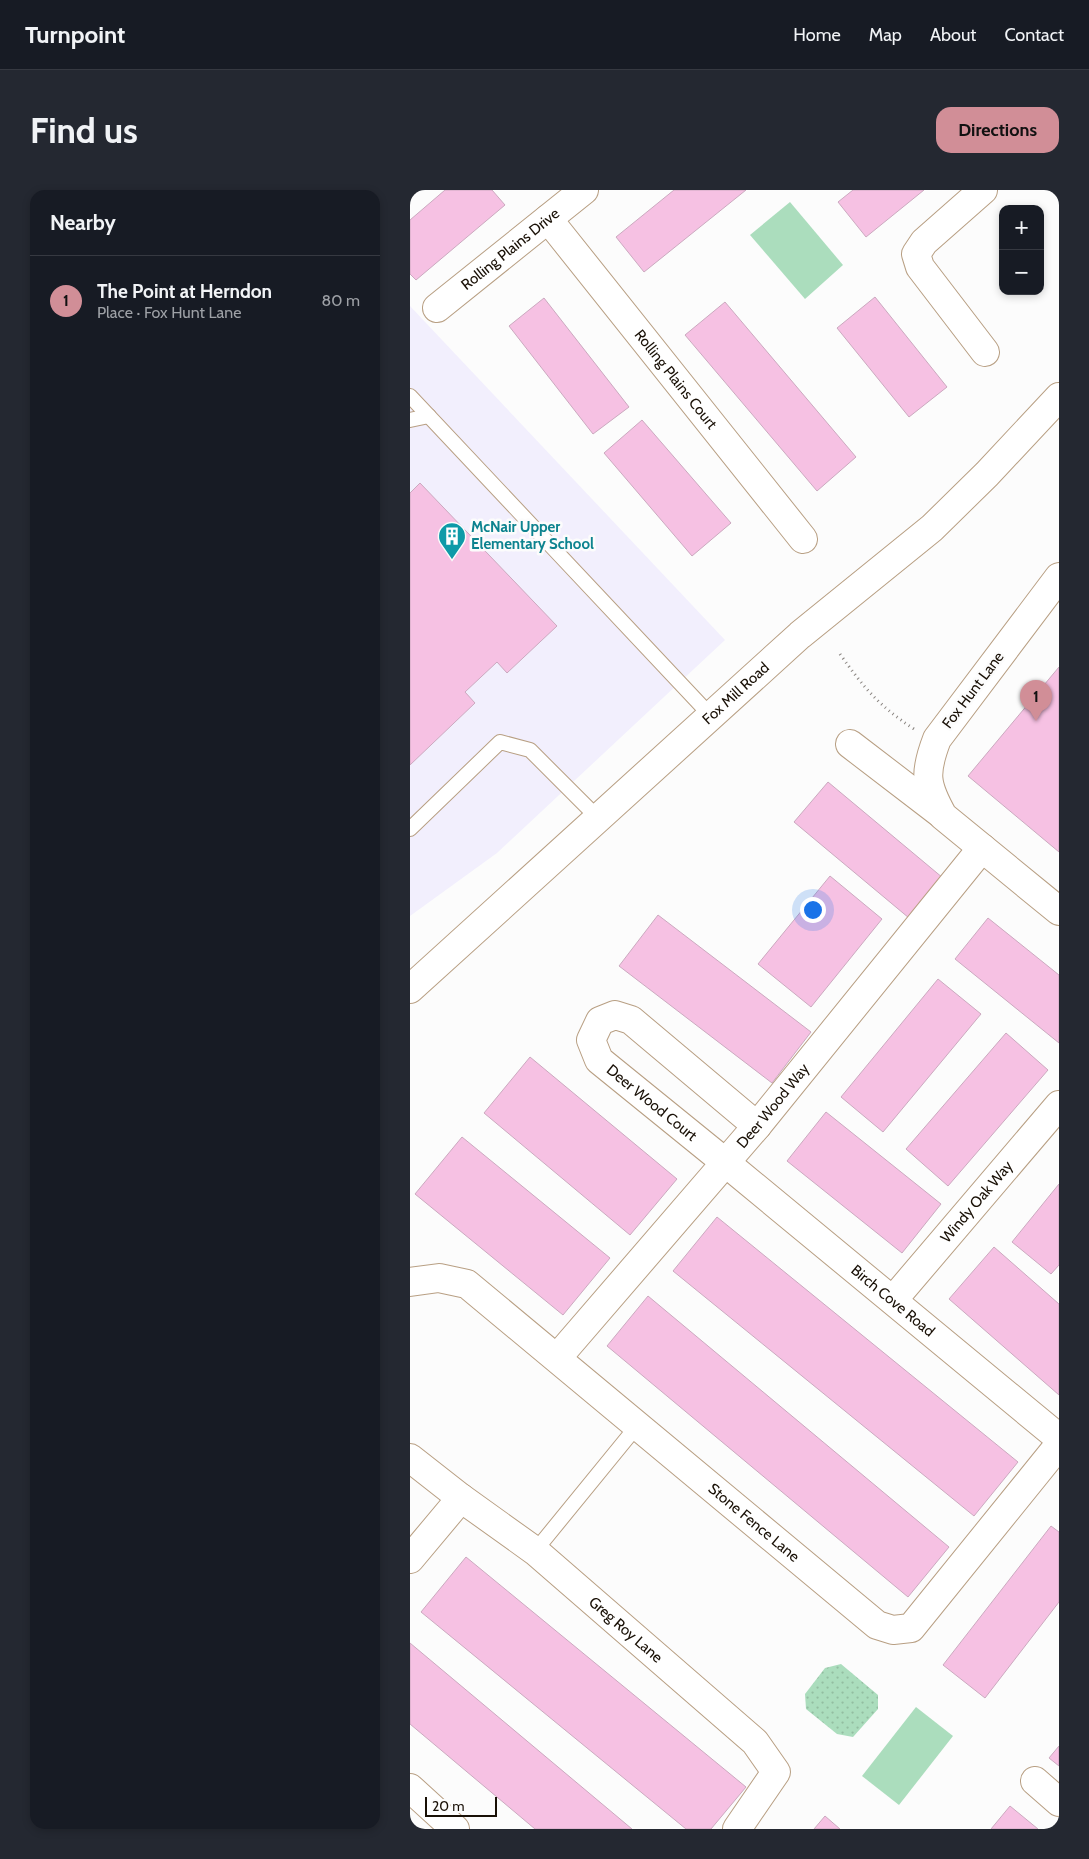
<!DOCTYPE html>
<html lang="en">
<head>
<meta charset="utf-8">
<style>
  body { margin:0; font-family:Cabin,sans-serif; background:#242831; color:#f1f3f6 }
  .controls { position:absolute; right:15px; top:15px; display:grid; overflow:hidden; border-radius:10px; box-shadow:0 2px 8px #0003 }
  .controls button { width:45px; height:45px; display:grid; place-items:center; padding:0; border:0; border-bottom:1px solid #363941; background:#171b24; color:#f1f3f6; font:25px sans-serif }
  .scale { position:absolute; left:15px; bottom:12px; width:72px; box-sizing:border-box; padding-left:5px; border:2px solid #191006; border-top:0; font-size:14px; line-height:18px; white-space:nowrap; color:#191006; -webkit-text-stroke:4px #fcfcfc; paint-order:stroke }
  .you { position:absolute; left:402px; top:719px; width:18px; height:18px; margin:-12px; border:4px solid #fff; border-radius:50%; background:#1a73e8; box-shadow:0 0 0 8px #1a73e833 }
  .badge { display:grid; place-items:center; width:32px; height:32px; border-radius:50%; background:#d18e97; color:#111; font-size:16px; font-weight:700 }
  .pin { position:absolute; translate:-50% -41px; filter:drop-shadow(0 1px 2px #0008) }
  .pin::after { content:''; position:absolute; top:26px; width:18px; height:15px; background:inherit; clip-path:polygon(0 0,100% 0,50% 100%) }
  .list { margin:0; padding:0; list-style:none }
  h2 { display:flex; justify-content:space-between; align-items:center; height:65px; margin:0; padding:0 20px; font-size:21px }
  h2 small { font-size:16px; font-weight:400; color:#9ea1a6 }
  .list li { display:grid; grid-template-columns:32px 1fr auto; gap:15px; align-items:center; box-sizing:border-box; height:90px; padding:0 20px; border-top:1px solid #363941 }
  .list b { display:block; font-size:19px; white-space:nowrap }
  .list p { margin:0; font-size:16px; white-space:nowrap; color:#9ea1a6 }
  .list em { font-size:16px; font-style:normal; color:#9ea1a6 }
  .map { position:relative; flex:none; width:649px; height:1639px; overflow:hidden; border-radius:15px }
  header { display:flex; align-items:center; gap:30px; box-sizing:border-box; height:70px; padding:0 25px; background:#171b24; border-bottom:1px solid #363941 }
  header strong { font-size:24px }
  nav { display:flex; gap:28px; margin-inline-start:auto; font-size:18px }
  .intro { display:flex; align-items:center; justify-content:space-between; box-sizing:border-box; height:120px; padding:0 30px }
  h1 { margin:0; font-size:35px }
  .button { padding:12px 22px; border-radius:15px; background:#d18e97; color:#111; font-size:18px; font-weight:700 }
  main { display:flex; gap:30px; padding:0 30px }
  aside { flex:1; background:#171b24; border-radius:15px; box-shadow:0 2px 8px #0003 }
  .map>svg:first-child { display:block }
</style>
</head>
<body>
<header>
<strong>Turnpoint</strong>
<nav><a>Home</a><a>Map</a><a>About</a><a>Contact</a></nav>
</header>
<div class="intro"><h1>Find us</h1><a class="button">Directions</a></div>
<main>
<aside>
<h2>Nearby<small></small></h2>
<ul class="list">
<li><span class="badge">1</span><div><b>The Point at Herndon</b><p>Place · Fox Hunt Lane</p></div><em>80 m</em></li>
</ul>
</aside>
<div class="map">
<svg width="649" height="1639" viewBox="0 0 649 1639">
  <defs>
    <pattern id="green-dots" width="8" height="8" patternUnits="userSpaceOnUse" patternTransform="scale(1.25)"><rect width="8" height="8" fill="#abddbd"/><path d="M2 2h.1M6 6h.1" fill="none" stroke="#93bda1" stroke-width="1.8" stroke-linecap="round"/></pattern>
  </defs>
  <rect width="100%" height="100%" fill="#fcfcfc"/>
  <path fill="#f2effd" d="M0 116 315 450 87 663 0 726Z"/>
  <path fill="url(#green-dots)" d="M431 1474 468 1505V1519L443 1547 427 1544 396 1519 395 1504 415 1478Z"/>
  <g fill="#abddbd">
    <path d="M380 12 433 75 395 109 340 45Z"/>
    <path d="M506 1517 543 1546 489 1615 452 1586Z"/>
  </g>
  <g fill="#f6c1e3" stroke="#cba9bf">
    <path d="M35 0H82L95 15 6 90 0 84V30Z"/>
    <path d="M264 0H336L234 82 206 47Z"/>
    <path d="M443 0H514L456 47 428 12Z"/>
    <path d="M465 107 537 197 499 227 427 138Z"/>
    <path d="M134 108 219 217 183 244 99 136Z"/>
    <path d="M315 112 446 267 407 301 275 145Z"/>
    <path d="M232 230 321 333 282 366 194 263Z"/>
    <path d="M10 293 147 436 97 483 87 472 55 502 65 513 0 575V303Z"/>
    <path d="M649 477V662L558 586Z"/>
    <path d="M418 592 533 688 499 728 384 632Z"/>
    <path d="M420 686 472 729 401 817 348 774Z"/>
    <path d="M248 725 401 842 362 893 209 776Z"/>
    <path d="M578 728 649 785V853L545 769Z"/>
    <path d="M528 789 571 824 473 942 431 907Z"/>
    <path d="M596 843 638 880 538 996 496 959Z"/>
    <path d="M120 867 267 989 220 1045 74 923Z"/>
    <path d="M416 922 531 1014 492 1063 377 971Z"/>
    <path d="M52 947 200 1068 153 1125 5 1004Z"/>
    <path d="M649 994V1075L641 1084 602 1052Z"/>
    <path d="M307 1027 608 1272 564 1326 263 1081Z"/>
    <path d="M584 1057 649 1114V1205L539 1109Z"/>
    <path d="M238 1106 539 1357 498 1407 197 1156Z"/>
    <path d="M641 1336 649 1342V1412L575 1508 533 1475Z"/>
    <path d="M56 1367 336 1597 301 1639H276L11 1422Z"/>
    <path d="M0 1453 222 1639H125L0 1534Z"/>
    <path d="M649 1556V1576L639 1568Z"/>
    <path d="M600 1616 628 1639H581Z"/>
    <path d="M415 1626 430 1639H404Z"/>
  </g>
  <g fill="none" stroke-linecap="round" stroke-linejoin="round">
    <g stroke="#b89f83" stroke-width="16">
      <g id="service">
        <path d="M0 206 301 526"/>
        <path d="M0 230 19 226"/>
        <path d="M0 639 90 552 120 560 188 628"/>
        <path d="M125 1361 227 1236"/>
      </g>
    </g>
    <g stroke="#b89f83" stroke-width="30">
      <g id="minor">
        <path d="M573 0 514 52 506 64 510 77 575 162"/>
        <path id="s1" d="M138 29 393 349"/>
        <path id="s2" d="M27 118 174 0"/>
        <path d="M649 387 527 549C514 583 515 594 533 626L649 721"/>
        <path d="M440 554 530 623"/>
        <path id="s3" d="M347 936 221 830 205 825 190 831 181 850 189 870 316 973 649 1248"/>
        <path id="s4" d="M0 1092 29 1088 57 1094 467 1435 483 1440 501 1438 649 1255"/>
        <path id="s5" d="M483 1110 649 915"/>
        <path id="s6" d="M147 1168 347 936 572 658"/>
        <path id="s7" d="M0 1268 51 1308 125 1361 345 1552 366 1582 327 1639"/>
        <path d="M0 1369 51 1308"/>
        <path d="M625 1591 649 1612"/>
        <path d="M0 1598 45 1639"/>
      </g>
    </g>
    <g stroke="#b89f83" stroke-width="30">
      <g id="tertiary">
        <path id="s8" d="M0 799 390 445 522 338 577 284 649 207"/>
      </g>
    </g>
    <path stroke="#8c8783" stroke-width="3" stroke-dasharray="1 4" stroke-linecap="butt" d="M430 464C454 498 469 516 504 539"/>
    <use href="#service" stroke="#fff" stroke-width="14"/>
    <use href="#minor" stroke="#fff" stroke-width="28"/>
    <use href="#tertiary" stroke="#fff" stroke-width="28"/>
  </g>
  <defs>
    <g id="building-pin" transform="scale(1.4375)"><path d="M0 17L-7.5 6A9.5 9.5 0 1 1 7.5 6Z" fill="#0f9aa8" stroke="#fcfcfc"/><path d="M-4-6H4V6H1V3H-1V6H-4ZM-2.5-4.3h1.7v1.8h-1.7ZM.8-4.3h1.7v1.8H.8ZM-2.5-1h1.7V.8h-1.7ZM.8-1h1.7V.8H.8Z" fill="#fff"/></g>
  </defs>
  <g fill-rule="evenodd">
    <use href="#building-pin" x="42" y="346"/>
  </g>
  <g text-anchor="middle" stroke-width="5" stroke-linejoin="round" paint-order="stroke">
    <g font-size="15" fill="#191006" stroke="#fcfcfc">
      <text dy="5" stroke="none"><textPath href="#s2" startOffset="94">Rolling Plains Drive</textPath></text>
      <text dy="5" stroke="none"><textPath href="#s1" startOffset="205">Rolling Plains Court</textPath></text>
      <text transform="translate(563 500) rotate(-53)" y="5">Fox Hunt Lane</text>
      <text dy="5" stroke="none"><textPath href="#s8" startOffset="440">Fox Mill Road</textPath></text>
      <text dy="5" stroke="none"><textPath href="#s3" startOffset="308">Deer Wood Court</textPath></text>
      <text dy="5" stroke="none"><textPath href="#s6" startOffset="332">Deer Wood Way</textPath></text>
      <text dy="5" stroke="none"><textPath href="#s5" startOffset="129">Windy Oak Way</textPath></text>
      <text dy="5" stroke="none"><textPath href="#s3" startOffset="620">Birch Cove Road</textPath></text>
      <text dy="5" stroke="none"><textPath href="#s4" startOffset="431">Stone Fence Lane</textPath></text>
      <text dy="5" stroke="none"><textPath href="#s7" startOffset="276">Greg Roy Lane</textPath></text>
    </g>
    <g font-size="15" font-weight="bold" fill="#0d838f" stroke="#fcfcfc" text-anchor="start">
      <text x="61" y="342">McNair Upper<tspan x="61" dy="17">Elementary School</tspan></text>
    </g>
  </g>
</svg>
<div class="controls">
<button>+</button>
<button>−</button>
</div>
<div class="scale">20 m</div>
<div class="you"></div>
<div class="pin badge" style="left:626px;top:531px">1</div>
</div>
</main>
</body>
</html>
